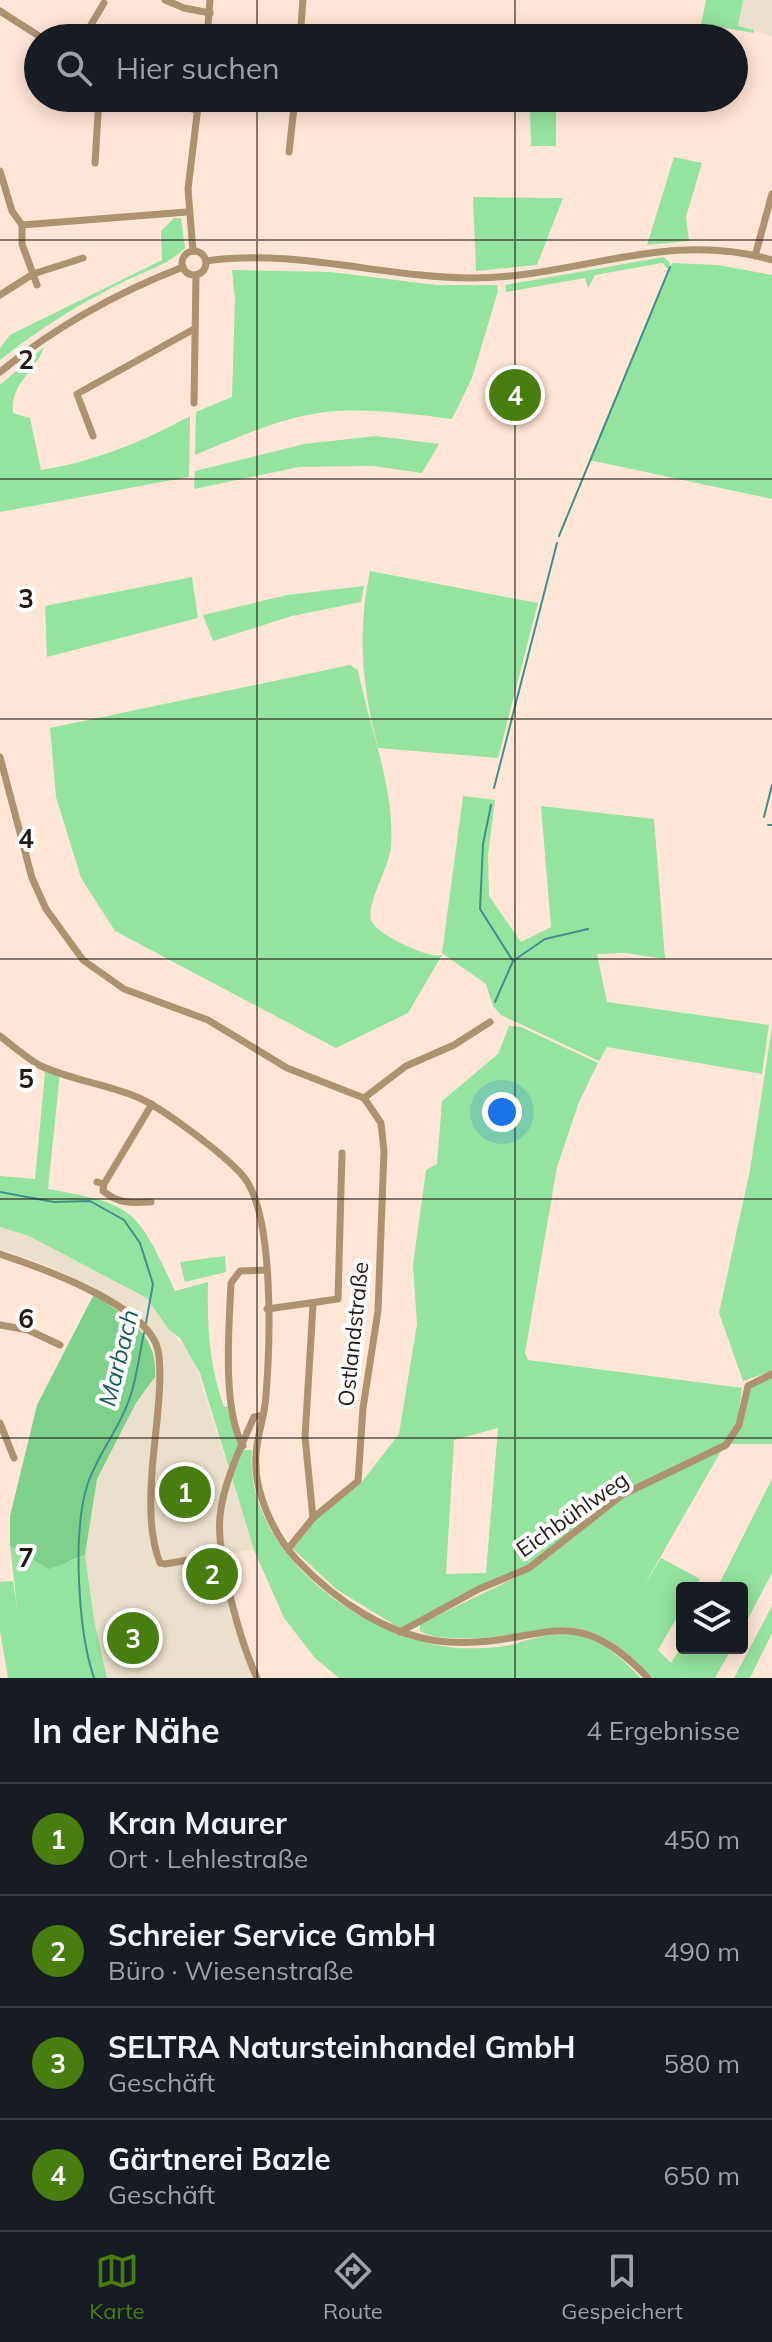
<!DOCTYPE html>
<html lang="de">
<head>
<meta charset="utf-8">
<style>
  body { margin:0; font-family:Mulish,sans-serif; background:#20242c; color:#f1f3f6 }
  .controls { position:absolute; right:24px; bottom:24px; display:grid; overflow:hidden; border-radius:8px; box-shadow:0 4px 20px #0003 }
  .controls button { width:72px; height:72px; display:grid; place-items:center; padding:0; border:0; border-bottom:2px solid #363941; background:#171b24; color:#f1f3f6; font:40px sans-serif }
  .you { position:absolute; left:502px; top:1112px; width:28px; height:28px; margin:-20px; border:6px solid #fff; border-radius:50%; background:#1a73e8; box-shadow:0 0 0 12px #1a73e833 }
  .badge { display:grid; place-items:center; width:52px; height:52px; border-radius:50%; background:#487d10; color:#fff; font-size:26px; font-weight:700 }
  .pin { position:absolute; translate:-50% -50%; border:4px solid #fff; box-shadow:0 2px 8px #0006 }
  .list { margin:0; padding:0; list-style:none }
  h2 { display:flex; justify-content:space-between; align-items:center; height:104px; margin:0; padding:0 32px; font-size:34px }
  h2 small { font-size:26px; font-weight:400; color:#9ea1a6 }
  .list li { display:grid; grid-template-columns:52px 1fr auto; gap:24px; align-items:center; box-sizing:border-box; height:112px; padding:0 32px; border-top:2px solid #363941 }
  .list b { display:block; font-size:30px; white-space:nowrap }
  .list p { margin:0; font-size:26px; white-space:nowrap; color:#9ea1a6 }
  .list em { font-size:26px; font-style:normal; color:#9ea1a6 }
  .icon { flex:none; width:44px; height:44px; fill:none; stroke:currentColor; stroke-width:2; stroke-linecap:round; stroke-linejoin:round }
  .map { position:relative; flex:none; width:772px; height:1678px; overflow:hidden }
  .search { position:absolute; background:#171b24; box-shadow:0 4px 20px #0003; left:24px; right:24px; top:24px; height:88px; display:flex; align-items:center; gap:20px; box-sizing:border-box; padding:0 28px; border-radius:44px; color:#9ea1a6; font-size:30px }
  .sheet { height:552px; background:#171b24 }
  nav { display:flex; justify-content:space-around; align-items:center; box-sizing:border-box; height:112px; border-top:2px solid #363941; background:#171b24; font-size:22px; color:#9ea1a6 }
  nav a { display:grid; justify-items:center; gap:4px }
  nav .on { color:#487d10 }
  .map>svg:first-child { display:block }
</style>
</head>
<body>
<div class="map">
<svg width="772" height="1678" viewBox="0 0 772 1678">
  <rect width="100%" height="100%" fill="#ffe6d6"/>
  <g fill="#ebe0cb">
    <path d="M743 0H772V36L737 26Z"/>
    <path d="M0 1227 29 1236 148 1298 169 1330 192 1355 254 1550 224 1554 244 1652 257 1678H107L94 1620 85 1555 97 1479 136 1403 148 1389 153 1345 135 1325 94 1294 95 1288 44 1264 0 1249Z"/>
  </g>
  <g fill="#94e39e" fill-rule="evenodd">
    <path d="M706 0H743L738 26 754 30V33L701 24Z"/>
    <path d="M530 109H556V146H531Z"/>
    <path d="M674 157 702 163 686 217 689 241 647 245Z"/>
    <path d="M473 197 563 198 537 265 476 271Z"/>
    <path d="M174 218H181L185 248C168 265 150 269 127 280 82 302 39 329 0 360V348L10 335 162 260 161 231Z"/>
    <path d="M664 257 670 263 668 269 662 263 595 275 588 288 585 278 506 292 505 285Z"/>
    <path d="M672 263 718 265 772 275V499L589 460Z"/>
    <path d="M232 270 330 272 437 285H497L498 291 472 378 452 419C413 414 375 409 336 411 288 414 239 437 195 455L196 412 232 397 235 300Z"/>
    <path d="M44 347C35 374 10 382 13 413L30 418 41 470C96 461 142 442 190 416L189 477 0 512V385Z"/>
    <path d="M376 436 439 444 422 473 373 466 299 467 194 489 195 471 304 444Z"/>
    <path d="M370 571 538 603 498 758 378 748C362 688 357 632 370 571Z"/>
    <path d="M192 577 198 618 47 657 45 606Z"/>
    <path d="M364 586 361 602 292 616 213 641 203 615 287 595Z"/>
    <path d="M350 665 358 670C369 727 395 788 391 846 390 866 364 907 372 922 378 935 429 959 442 955L408 1013 336 1048 115 931 81 878 56 797 50 728Z"/>
    <path d="M463 796 495 800 488 855 489 896 521 942 551 927 541 806 654 819 665 959 625 953 597 954 607 1002 769 1025 762 1074 607 1047 599 1061 501 1015 493 1006 486 984 442 953Z"/>
    <path d="M509 1026 521 1027 598 1063 579 1102 557 1167 525 1353 528 1360 742 1388 737 1425 726 1443 622 1492 529 1566 401 1629 336 1589 292 1548 316 1519 361 1483 399 1434 417 1324 413 1265 426 1170 437 1164 442 1101 498 1054ZM498 1428 486 1573 446 1574 454 1440Z"/>
    <path d="M772 1027V1371L743 1381 719 1313 750 1170Z"/>
    <path d="M34 1062 60 1072 48 1189C136 1204 138 1211 175 1291L208 1282C207 1326 209 1365 224 1407L231 1406 233 1429 243 1450H252C243 1553 365 1640 457 1648 470 1649 506 1648 518 1643 532 1638 557 1632 576 1635 603 1640 622 1659 641 1678H339L315 1658 284 1618 254 1550 200 1373 180 1338 169 1330 147 1298 29 1236 0 1227V1176L35 1179 45 1073Z"/>
    <path d="M225 1256 226 1272 185 1282 180 1262Z"/>
    <path d="M772 1375V1444H730L742 1425 750 1389Z"/>
    <path d="M721 1451 642 1589 661 1558 700 1579 695 1588H682V1609L658 1650 671 1663 682 1646 732 1648 715 1678H653C572 1593 552 1642 455 1638 444 1638 429 1637 420 1631V1624L531 1570 623 1497Z"/>
    <path d="M772 1479V1573L742 1630V1588H717Z"/>
    <path d="M10 1546C34 1562 59 1569 85 1555L94 1620 107 1678H8L0 1631V1582L13 1581 18 1614Z"/>
    <path d="M772 1606V1633L750 1678H734Z"/>
  </g>
  <path fill="#7ed18a" d="M94 1294C126 1318 158 1332 155 1377L136 1403 97 1479 85 1555 49 1569 10 1546V1516L37 1405Z"/>
  <g fill="none" stroke-linecap="round" stroke-linejoin="round">
    <g stroke="#408f8e" stroke-width="2">
      <path d="M559 536 670 267"/>
      <path d="M494 788 557 543"/>
      <path d="M491 805 483 844 480 909 513 961 495 1002"/>
      <path d="M764 817 772 785"/>
      <path d="M768 825H772"/>
      <path d="M513 961 545 939 588 929"/>
      <path d="M0 1192 54 1202 90 1201 124 1220 140 1243 153 1284 146 1323"/>
      <path d="M94 1678C78 1631 72 1530 88 1483 98 1454 119 1429 129 1400 137 1379 139 1355 144 1333"/>
    </g>
    <g stroke="#ae9270" stroke-width="7">
      <path d="M165 0 184 8 210 13"/>
      <path d="M0 11 42 38"/>
      <path d="M83 38 104 3"/>
      <path d="M207 38 210 0"/>
      <path d="M300 38 303 0"/>
      <path d="M149 98 197 110"/>
      <path d="M289 152 295 98"/>
      <path d="M95 163 99 98"/>
      <path d="M0 171 12 211 22 225V244L37 285"/>
      <path d="M22 225 187 212"/>
      <circle cx="194" cy="263" r="12"/>
      <path d="M193 251 188 189 199 98"/>
      <path d="M755 256 772 194"/>
      <path d="M206 261C294 248 384 278 472 278 576 278 667 229 772 260"/>
      <path d="M0 295 33 274 83 258"/>
      <path d="M0 372C55 327 116 293 183 267"/>
      <path d="M194 403 196 275"/>
      <path d="M93 436 77 394 194 329"/>
      <path d="M0 757 32 878 46 909 83 960 124 989 208 1020 287 1068 364 1098 381 1123 384 1151 378 1311 363 1408 358 1481 313 1518 288 1549"/>
      <path d="M0 1036C13 1046 25 1057 39 1065 70 1080 106 1084 137 1097 163 1108 225 1155 243 1176 275 1214 270 1346 266 1395 265 1416 257 1435 256 1455 253 1490 273 1534 297 1560 336 1601 390 1638 448 1642 541 1648 570 1595 648 1678"/>
      <path d="M364 1098 406 1066 454 1045 490 1022"/>
      <path d="M97 1182 104 1184 103 1191C119 1204 131 1203 151 1202"/>
      <path d="M104 1184 152 1104"/>
      <path d="M0 1254C39 1267 148 1305 158 1350 164 1380 154 1439 152 1472 150 1501 149 1535 160 1563L165 1564 223 1554"/>
      <path d="M313 1305 305 1437 313 1518"/>
      <path d="M267 1309 338 1299 342 1153"/>
      <path d="M0 1325 28 1330 60 1345"/>
      <path d="M0 1423 14 1458"/>
      <path d="M243 1446C222 1409 229 1327 231 1283L240 1271 267 1270"/>
      <path d="M400 1632 479 1589 529 1568 622 1495 726 1445 739 1425 748 1386 772 1374"/>
      <path d="M257 1678C240 1641 216 1556 220 1516 223 1484 241 1446 254 1417L263 1415"/>
    </g>
  </g>
  <path fill="none" stroke="#221914" stroke-width="2" stroke-opacity="0.55" d="M257 0V38M515 0V38M257 98V1678M515 98V1678M0 240H772M0 479H772M0 719H772M0 959H772M0 1199H772M0 1438H772"/>
  <g text-anchor="middle" stroke-width="8" stroke-linejoin="round" paint-order="stroke">
    <g font-size="22" fill="#221914" stroke="#fff">
      <text transform="translate(353 1334) rotate(-84)" y="8">Ostlandstraße</text>
      <text transform="translate(572 1514) rotate(-35)" y="8">Eichbühlweg</text>
    </g>
    <g font-size="24" font-style="italic" fill="#195a5b" stroke="#fff">
      <text transform="translate(119 1358) rotate(-76)" y="8">Marbach</text>
    </g>
  </g>
  <g font-size="26" text-anchor="middle" font-weight="bold" fill="#221914" stroke="#fff" stroke-width="8" stroke-linejoin="round" paint-order="stroke">
    <text x="26" y="369">2</text>
    <text x="26" y="608">3</text>
    <text x="26" y="848">4</text>
    <text x="26" y="1088">5</text>
    <text x="26" y="1328">6</text>
    <text x="26" y="1567">7</text>
  </g>
</svg>
<div class="controls">
<button><svg class="icon" aria-label="layers" viewBox="0 0 24 24"><path d="M12 4l9 5-9 5-9-5zM3 14l9 5 9-5"/></svg></button>
</div>
<div class="you"></div>
<div class="pin badge" style="left:185px;top:1492px">1</div>
<div class="pin badge" style="left:212px;top:1574px">2</div>
<div class="pin badge" style="left:133px;top:1638px">3</div>
<div class="pin badge" style="left:515px;top:395px">4</div>
<div class="search"><svg class="icon" aria-label="search" viewBox="0 0 24 24"><circle cx="10" cy="10" r="6"/><path d="M15 15l6 6"/></svg>Hier suchen</div>
</div>
<section class="sheet">
<h2>In der Nähe<small>4 Ergebnisse</small></h2>
<ul class="list">
<li><span class="badge">1</span><div><b>Kran Maurer</b><p>Ort · Lehlestraße</p></div><em>450 m</em></li>
<li><span class="badge">2</span><div><b>Schreier Service GmbH</b><p>Büro · Wiesenstraße</p></div><em>490 m</em></li>
<li><span class="badge">3</span><div><b>SELTRA Natursteinhandel GmbH</b><p>Geschäft</p></div><em>580 m</em></li>
<li><span class="badge">4</span><div><b>Gärtnerei Bazle</b><p>Geschäft</p></div><em>650 m</em></li>
</ul>
</section>
<nav>
<a class="on"><svg class="icon" aria-label="map" viewBox="0 0 24 24"><path d="M3 6l6-2 6 2 6-2v14l-6 2-6-2-6 2zM9 4v14M15 6v14"/></svg>Karte</a>
<a><svg class="icon" aria-label="directions" viewBox="0 0 24 24"><path d="M12 3l9 9-9 9-9-9zM9 14v-3h6M13 9l2 2-2 2"/></svg>Route</a>
<a><svg class="icon" aria-label="saved" viewBox="0 0 24 24"><path d="M7 4h10v16l-5-4-5 4z"/></svg>Gespeichert</a>
</nav>
</body>
</html>
